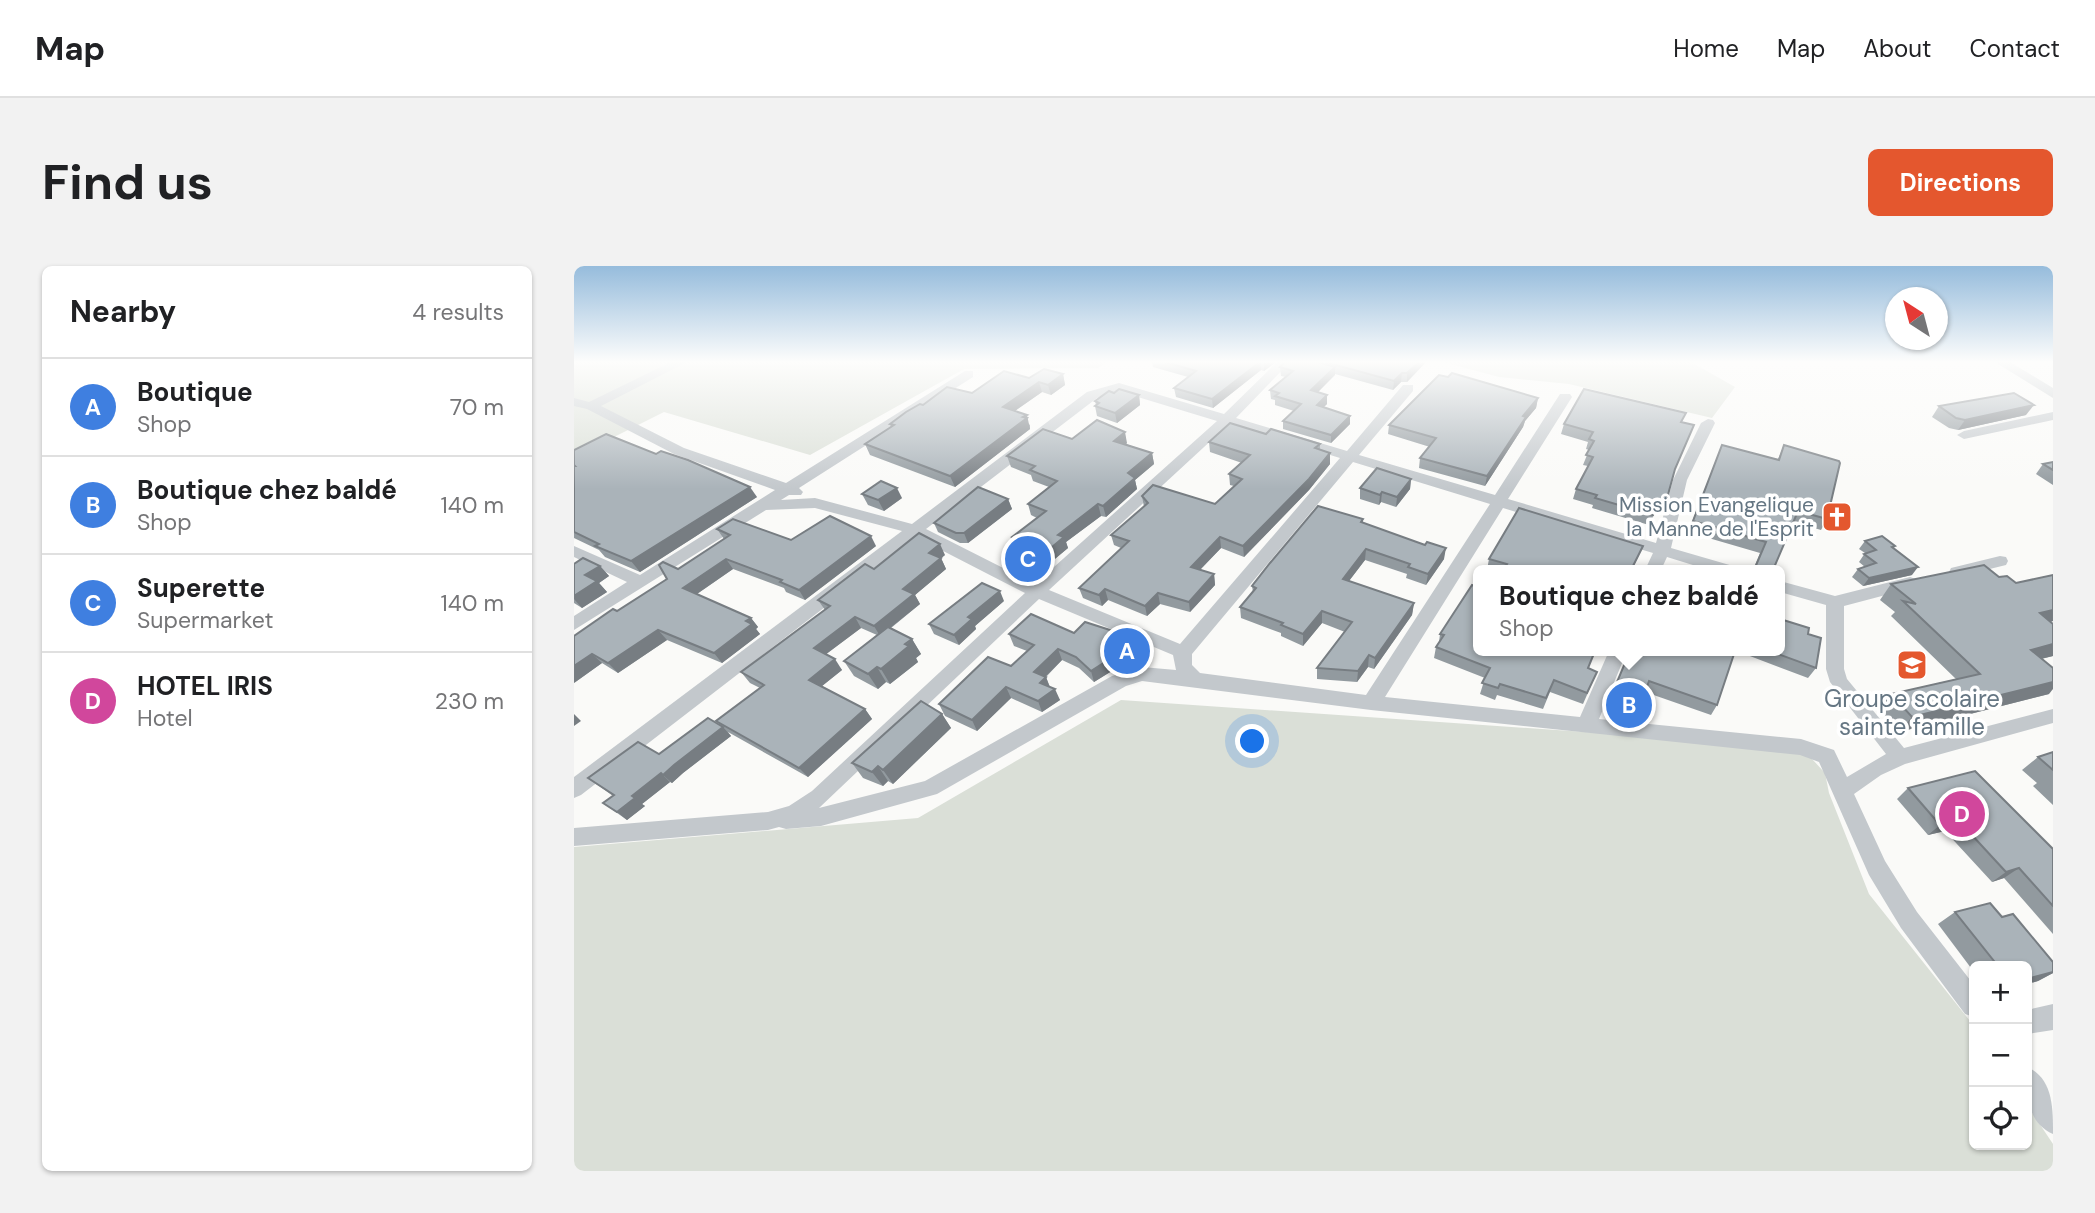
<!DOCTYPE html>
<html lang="en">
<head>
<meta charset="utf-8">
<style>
  body { margin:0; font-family:"DM Sans",sans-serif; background:#f2f2f2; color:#202124 }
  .controls { position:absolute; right:21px; bottom:21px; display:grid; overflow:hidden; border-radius:10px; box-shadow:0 2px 5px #0004 }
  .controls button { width:63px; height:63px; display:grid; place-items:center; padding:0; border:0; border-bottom:2px solid #e0e0e0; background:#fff; color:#202124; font:35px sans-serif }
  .compass { position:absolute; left:1311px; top:21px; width:63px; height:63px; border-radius:50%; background:#fff; box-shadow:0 2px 5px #0004; rotate:324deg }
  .you { position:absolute; left:679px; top:476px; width:24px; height:24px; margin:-18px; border:5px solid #fff; border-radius:50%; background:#1a73e8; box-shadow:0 0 0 10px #1a73e833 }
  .badge { display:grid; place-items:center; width:46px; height:46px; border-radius:50%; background:#e4572e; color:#fff; font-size:23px; font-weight:700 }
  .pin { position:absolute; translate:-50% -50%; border:4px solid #fff; box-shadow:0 2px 7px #0006 }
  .popup { position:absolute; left:899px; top:299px; width:312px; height:91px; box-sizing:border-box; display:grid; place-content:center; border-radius:10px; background:#fff; filter:drop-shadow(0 2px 5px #0005); font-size:23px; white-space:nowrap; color:#757577 }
  .popup b { font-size:26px; color:#202124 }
  .popup::after { content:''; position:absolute; left:50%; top:100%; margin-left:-14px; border:14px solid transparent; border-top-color:#fff }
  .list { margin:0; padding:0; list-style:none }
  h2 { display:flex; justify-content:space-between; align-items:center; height:91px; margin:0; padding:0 28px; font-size:30px }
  h2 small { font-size:23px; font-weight:400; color:#757577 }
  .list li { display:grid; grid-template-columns:46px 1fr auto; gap:21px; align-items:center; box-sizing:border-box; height:98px; padding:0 28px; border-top:2px solid #e0e0e0 }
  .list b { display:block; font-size:26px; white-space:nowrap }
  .list p { margin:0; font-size:23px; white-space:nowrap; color:#757577 }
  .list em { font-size:23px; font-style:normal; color:#757577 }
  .icon { flex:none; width:38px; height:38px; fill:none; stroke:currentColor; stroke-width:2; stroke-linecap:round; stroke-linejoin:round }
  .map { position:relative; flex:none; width:1479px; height:905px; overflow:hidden; border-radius:10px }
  header { display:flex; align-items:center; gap:42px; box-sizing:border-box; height:98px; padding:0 35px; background:#fff; border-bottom:2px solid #e0e0e0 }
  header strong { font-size:33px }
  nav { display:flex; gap:38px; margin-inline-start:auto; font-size:24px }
  .intro { display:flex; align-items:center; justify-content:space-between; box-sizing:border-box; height:168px; padding:0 42px }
  h1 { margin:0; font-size:49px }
  .button { padding:18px 32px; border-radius:10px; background:#e4572e; color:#fff; font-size:24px; font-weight:700 }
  main { display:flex; gap:42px; padding:0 42px }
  aside { flex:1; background:#fff; border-radius:10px; box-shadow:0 2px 5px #0004 }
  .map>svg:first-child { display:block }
</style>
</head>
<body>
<header>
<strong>Map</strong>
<nav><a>Home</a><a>Map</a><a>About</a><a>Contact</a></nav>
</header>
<div class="intro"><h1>Find us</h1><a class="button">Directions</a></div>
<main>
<aside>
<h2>Nearby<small>4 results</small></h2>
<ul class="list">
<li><span class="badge" style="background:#3f7fe0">A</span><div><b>Boutique</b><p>Shop</p></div><em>70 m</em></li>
<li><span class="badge" style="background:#3f7fe0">B</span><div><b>Boutique chez baldé</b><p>Shop</p></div><em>140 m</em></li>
<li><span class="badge" style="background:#3f7fe0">C</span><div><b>Superette</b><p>Supermarket</p></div><em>140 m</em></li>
<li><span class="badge" style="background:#d1479c">D</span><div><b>HOTEL IRIS</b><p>Hotel</p></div><em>230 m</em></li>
</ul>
</aside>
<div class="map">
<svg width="1479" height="905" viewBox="0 0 1479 905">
  <rect width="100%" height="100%" fill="#fafaf8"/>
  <g fill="#dadfd7">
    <path d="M0 96H534L524 102 390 103 236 189 90 146 0 191Z"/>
    <path d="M869 96H1117L1161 121 1138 152 995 118 925 111Z"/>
    <path d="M547 434 1227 481 1251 507 1255 527 1295 628 1400 760V879H1453V839L1479 878V905H0V581L344 552Z"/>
  </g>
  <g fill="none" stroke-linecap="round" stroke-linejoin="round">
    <g fill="#c3c8cc" fill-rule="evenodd">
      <path d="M97 96H113L27 140 110 182 212 217 391 105H399V111L225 222 229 226 227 229H215L207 234 241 232 338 258 513 126 545 117 650 148 703 96H716L662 152 773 185 829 119H839V125L785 189 921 229 986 128H996L998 131 934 233 1082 277 1099 214 1127 157 1134 153 1139 154 1141 157 1113 214 1097 282 1159 300 1161 304H1135L1093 291 1087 304H1071L1079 287 929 242 811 431 1006 451 1035 385H1053L1025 453 1227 473 1260 484 1273 511 1312 488 1256 416 1252 403V339L1206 326V315L1261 330 1336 311 1342 313 1344 317 1342 321 1270 340V403L1273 413 1330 482 1479 443V457L1331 498 1307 509 1280 528 1311 595 1343 646 1400 719V751L1391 748 1327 662 1295 609 1245 496 1226 489 797 444 568 415 552 420 363 528 247 560 212 563 205 561 194 564 0 580V562L194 546 215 540 238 525 451 327 342 271 7 529 0 532V511L328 265 241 242 192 244 0 364V350L53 316 0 291V280L66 309 201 224 100 188 13 143 0 140V132L15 136ZM544 125 643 155 461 318 352 263 523 132ZM655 158 766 192 606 378 475 324ZM779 196 916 238 792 429 626 407 618 399V388ZM465 333 599 389 602 404 568 401 538 410 351 515 245 542Z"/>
      <path d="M1421 96H1436L1479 122V132Z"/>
      <path d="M1479 146V154L1390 173 1383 169 1390 165Z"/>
      <path d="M1426 290 1432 291 1434 295 1432 299 1383 311 1375 306 1377 302Z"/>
      <path d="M1479 738V764L1453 768V744Z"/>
      <path d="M1453 801C1479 812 1479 842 1479 868 1452 856 1452 826 1453 801Z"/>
    </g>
  </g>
  <g fill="#929a9f">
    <path d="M578 96H702L690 105 687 104 639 142 602 131 600 122 614 111 579 101Z"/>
    <path d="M751 96H852L833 116H827L819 124 761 108 744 126 753 138 749 141 776 150V158L757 177 709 163V155L720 145 701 139V134L697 133 696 124 712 111 707 110 706 101 751 98Z"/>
    <path d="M489 108 491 119 477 129 468 126 441 145 456 159V163L381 221 296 189 291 178 317 161 316 158 349 139 398 127Z"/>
    <path d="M540 127 565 129 566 139 543 157 523 150 521 140 522 139 521 135Z"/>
    <path d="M964 132 962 142 951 155 949 161 911 220 845 202 846 192 856 181 814 168 815 159Z"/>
    <path d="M1365 140 1452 149 1384 164 1375 162 1358 151Z"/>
    <path d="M1108 156 1100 206 1092 236 1088 246 1082 244 1075 259 1018 242 1019 239 999 233 1002 223 1014 200 1009 199 1015 184 1012 183 1014 176 987 168 990 158Z"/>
    <path d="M692 168 746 178V184L756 187V198L735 224 670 291 647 282 626 304 640 308 641 319 616 346 586 338 573 350 534 334 528 340 509 332 505 322 547 282 540 279 537 269 570 241 568 230 641 238 660 220 656 219 655 208 668 197 636 186 635 176Z"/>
    <path d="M498 173 553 177 552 178 578 187 580 198 561 214 563 223 532 251 527 250 492 276 494 282 476 297 442 282 438 271 463 252 457 249 454 238 475 221 459 215 457 209 437 201 433 190Z"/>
    <path d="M1210 179 1253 253 1247 264 1220 256 1199 304H1179L1186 287 1114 266 1144 189 1204 193Z"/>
    <path d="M0 184 183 231 66 306 31 291 25 284 0 272Z"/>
    <path d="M1479 196V219L1462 208 1469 198Z"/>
    <path d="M837 213 836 223 822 241 807 236 805 239 786 233V222Z"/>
    <path d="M288 228 328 232 310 245 294 239Z"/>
    <path d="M434 233 438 243 394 277H386L364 266 360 257Z"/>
    <path d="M789 253V257L870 293 852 319 832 312 833 308 791 294 775 315 840 337 838 349 800 403 794 401 783 416 743 413V402L771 366 748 357 729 380 707 370V367L667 352 666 341 679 326 678 320Z"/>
    <path d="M143 263 217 274 302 280 231 334 212 326 210 322 159 303 123 328 177 352 184 361 182 363 186 368 148 397 93 374 44 407 28 397 0 417 43 345 93 313 104 303 150 273Z"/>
    <path d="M1291 275 1320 283 1338 309 1289 320 1278 311 1284 303 1291 301 1285 296 1291 287 1285 283Z"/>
    <path d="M1069 280 1058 304H913L915 293Z"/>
    <path d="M371 289 367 292 372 303 341 329 346 338 317 362 338 373 347 388 342 392 344 396 316 418 312 416 304 423 280 410 270 395 303 369 287 362 252 388 268 404 248 420 291 443 298 453 234 511 154 466 157 470 109 507 98 517 96 516 68 538 71 540 53 554 29 537 39 530 14 512 85 488 146 459 142 455 186 422 176 417 167 406 251 344 244 334 300 303Z"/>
    <path d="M0 298 26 300 35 310 25 317 33 326 8 342 0 337Z"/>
    <path d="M1479 309V355L1476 356 1479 358V390L1467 393 1475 428 1325 466 1304 443 1317 428 1382 413 1317 350 1321 346 1306 334 1317 318 1425 311 1442 317Z"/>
    <path d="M430 335 401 360 402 363 385 379 360 368 355 358Z"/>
    <path d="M500 367 564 384 554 395 520 416 505 402 488 394 472 411 476 421 486 434 468 446 437 432 403 465 371 450 365 438 437 400 453 385 440 380 435 368Z"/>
    <path d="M866 368 1014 402 1023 406 1009 438 976 426 969 443 923 429 921 434 906 428 911 412 860 392 862 381 865 376Z"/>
    <path d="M1234 368 1242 402 1234 412 1168 387 1167 390 1160 388 1143 439 1137 449 1071 426 1065 444 1060 454 1031 445 1056 385 1062 388 1063 385H1206Z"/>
    <path d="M368 448 377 462 319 518 314 515 309 520 289 512 278 497Z"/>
    <path d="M1479 486V539L1459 520 1463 517 1448 504 1464 491Z"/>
    <path d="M1334 522 1479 583V668L1430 612 1418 616 1371 565 1354 569 1323 533Z"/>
    <path d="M1381 646 1428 651 1479 696V707L1464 715 1453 718V700H1400V706L1364 658Z"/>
  </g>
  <g fill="#777d82">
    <path d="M686 96H687V104L639 142 638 133Z"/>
    <path d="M690 96H702L690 105Z"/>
    <path d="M845 96H852L833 116V107Z"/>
    <path d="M761 101V109L737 133V124Z"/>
    <path d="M828 107 827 116 819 124 820 115Z"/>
    <path d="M489 108 491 119 477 129 474 119Z"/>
    <path d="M465 116 468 126 432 151 429 141Z"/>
    <path d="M565 129 566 139 543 157 541 147Z"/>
    <path d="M753 129V138L743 148V139Z"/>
    <path d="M964 132 962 142 951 155 949 161 911 220 913 210 949 150Z"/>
    <path d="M1460 139 1452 149 1384 164 1391 154Z"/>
    <path d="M453 149 456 163 381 221 376 210Z"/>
    <path d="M776 150V158L757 177V169Z"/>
    <path d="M551 166 553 177 543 186 540 175Z"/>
    <path d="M578 187 580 198 561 214 563 223 532 251 529 240 554 207Z"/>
    <path d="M756 187V198L735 224 670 291 669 280Z"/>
    <path d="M837 213 836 223 822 241 823 231Z"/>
    <path d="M176 221 183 231 66 306 57 295Z"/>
    <path d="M323 222 328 232 310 245 304 234Z"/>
    <path d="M808 226 807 236 805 239 806 229Z"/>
    <path d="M434 233 438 243 394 277 390 267Z"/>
    <path d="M524 238 527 250 492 276 494 282 476 297 472 286 484 269Z"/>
    <path d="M297 270 302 280 231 334 225 324Z"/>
    <path d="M646 271 647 282 618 312 617 301Z"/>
    <path d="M366 278 371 289 360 298 355 287Z"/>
    <path d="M872 282 870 293 852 319 854 308Z"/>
    <path d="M792 283 791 294 768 324 769 313Z"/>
    <path d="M367 292 372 303 341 329 346 338 306 370 300 360 329 323Z"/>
    <path d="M152 293 159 303 117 332 109 322Z"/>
    <path d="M26 300 35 310 25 317 33 326 8 342 0 333V330L11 309Z"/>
    <path d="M1344 301 1338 309 1289 320 1295 312Z"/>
    <path d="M640 308 641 319 616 346 615 336Z"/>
    <path d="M531 323 534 334 528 340 525 329Z"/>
    <path d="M426 325 430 335 401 360 402 363 385 379 380 369 394 351Z"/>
    <path d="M584 327 586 338 573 350 571 340Z"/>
    <path d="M840 337 838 349 800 403 801 392Z"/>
    <path d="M1479 344V355L1451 363 1466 347Z"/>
    <path d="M748 345V357L729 380V368Z"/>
    <path d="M281 351 287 362 247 392 240 382Z"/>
    <path d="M177 352 184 361 182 363 186 368 148 397 140 387Z"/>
    <path d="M84 364 93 374 44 407 34 397Z"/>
    <path d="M561 372 564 384 554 395 520 416 517 405Z"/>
    <path d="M338 373 347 388 342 392 344 396 316 418 307 403Z"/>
    <path d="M1479 378V390L1442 399 1457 384Z"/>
    <path d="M484 383 488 394 465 417 460 406Z"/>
    <path d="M18 388 28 397 0 417V400Z"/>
    <path d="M795 389 794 401 783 416 784 405Z"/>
    <path d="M261 393 268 404 243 424 235 414Z"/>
    <path d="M303 401 312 416 304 423 294 408Z"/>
    <path d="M472 411 476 422 466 417Z"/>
    <path d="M1479 416V423L1475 428 1325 466 1338 451Z"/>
    <path d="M432 421 437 432 403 465 398 454Z"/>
    <path d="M481 423 486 434 468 446 464 435Z"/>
    <path d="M291 443 298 453 234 511 225 502Z"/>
    <path d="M0 448 7 455 0 460Z"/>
    <path d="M368 448 377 462 319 518 309 504Z"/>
    <path d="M149 461 157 470 109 507 98 517 89 509 100 499Z"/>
    <path d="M304 500 314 515 309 520 298 506Z"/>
    <path d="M87 507 96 516 68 538 71 540 53 554 43 546 58 530Z"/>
    <path d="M1384 554 1371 565 1354 569 1366 559Z"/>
    <path d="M1445 602 1430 612 1418 616 1432 606Z"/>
    <path d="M1479 706V707L1464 715 1453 718V713Z"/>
  </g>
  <g fill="#aab3b9" stroke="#777d82" stroke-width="2">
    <path d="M591 96H686L638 133 600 122 622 105Z"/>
    <path d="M711 96H744L761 101 737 124 753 129 743 139 776 150 757 169 709 155 727 138 701 130 705 127 696 124 719 105 706 101Z"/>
    <path d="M751 96H845L833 107H828L820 115Z"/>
    <path d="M470 103 489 108 474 119 465 116 429 141 453 149 449 151 453 152 376 210 291 178 320 159 316 158 332 146 346 138 349 139 373 121 398 127 430 105 455 112Z"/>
    <path d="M878 107 964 132 949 150 952 151 913 210 846 192 862 172 815 159 865 109 874 111Z"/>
    <path d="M545 123 565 129 541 147 521 140 525 137 521 135 535 125 540 127Z"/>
    <path d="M1010 123 1112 147 1107 156 1120 159 1101 203 1092 236 1086 234 1079 249 1021 232 1023 229 1002 223 1019 191 1012 189 1020 175 1015 173 1019 166 990 158Z"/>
    <path d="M1440 127 1460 139 1391 154 1382 152 1365 140Z"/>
    <path d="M523 154 551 166 540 175 578 187 554 207 561 212 529 240 524 238 484 269 490 271 472 286 438 271 472 245 454 238 483 215 456 204 461 200 433 190 469 163 498 173Z"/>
    <path d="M656 157 692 168 697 163 746 178 741 182 756 187 735 213 669 280 646 271 617 301 640 308 615 336 584 327 571 340 531 323 525 329 505 322 555 275 537 269 574 237 568 230 579 219 641 238 668 213 655 208 676 189 635 176Z"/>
    <path d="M32 168 82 188 87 185 114 194 176 221 57 295 21 280 25 278 0 266V200H1L0 199V184Z"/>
    <path d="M1148 179 1205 194 1210 179 1265 195 1266 197 1253 253 1224 245 1199 304H1180L1192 276 1119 255Z"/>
    <path d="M1479 196V204L1469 198Z"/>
    <path d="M803 202 837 213 823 231 808 226 806 229 786 222Z"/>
    <path d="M307 215 323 222 304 234 288 228Z"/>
    <path d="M404 221 434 233 390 267H382L360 257Z"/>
    <path d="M744 240 789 253 787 256 851 279 853 276 872 282 854 308 834 301 836 298 792 283 769 313 840 337 801 392 795 389 784 405 743 402 778 356 748 345 729 368 707 359 709 357 666 341 682 322 678 320 696 297Z"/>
    <path d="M945 242 1069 280 1057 304H929L933 298 915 293Z"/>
    <path d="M256 250 297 270 225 324 206 316 208 314 152 293 109 322 177 352 172 355 178 358 140 387 84 364 34 397 18 388 0 400V370L39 343 43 345 93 313 85 299 89 296 104 303 156 269 143 263 159 253 217 274Z"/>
    <path d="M345 267 366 278 355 287 367 292 329 323 340 328 300 360 281 351 240 382 261 393 235 414 291 443 225 502 142 455 190 419 167 406 256 340 244 334 291 298 300 303Z"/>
    <path d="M1308 270 1321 280 1318 281 1344 301 1295 312 1284 303 1302 297 1290 288 1302 284 1291 275Z"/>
    <path d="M9 292 26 300 11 309 23 315 0 330V298Z"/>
    <path d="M1410 299 1425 311 1433 310 1442 317 1479 309V344L1466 347 1479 358V378L1457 384 1479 402V416L1338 451 1317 428 1406 408 1329 335 1342 338 1317 318Z"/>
    <path d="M1143 302 1157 304H1142Z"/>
    <path d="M408 317 426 325 394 351 398 353 380 369 355 358Z"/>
    <path d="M1206 318 1210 319 1206 334Z"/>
    <path d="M898 319 905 322V385H1021L1014 402 1023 406 1013 427 980 414 972 432 926 418 924 422 908 417 916 402 862 381 870 369 866 368Z"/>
    <path d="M457 348 500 367 511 356 561 372 551 383 517 405 502 391 484 383 460 406 472 411 466 417 481 423 464 435 432 421 398 454 365 438 414 391 437 400 460 379 435 368Z"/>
    <path d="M1206 353 1235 362 1234 368 1247 372 1242 402 1196 385H1206Z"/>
    <path d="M314 361 338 373 331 378 335 380 307 403 303 401 294 408 270 395Z"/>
    <path d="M1056 385 1063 388 1064 385H1161L1143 439 1075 415 1065 444 1035 435Z"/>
    <path d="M347 435 368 448 309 504 304 500 298 506 278 497Z"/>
    <path d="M134 452 149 461 100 499 89 509 87 507 58 530 61 532 43 546 29 537 40 529 14 512 64 476 85 488Z"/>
    <path d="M1479 486V504L1464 491Z"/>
    <path d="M1401 505 1479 583V640L1445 602 1432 606 1384 554 1366 559 1334 522Z"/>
    <path d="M1416 637 1428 651 1439 648 1479 696V706L1453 713V700H1424L1381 646Z"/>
  </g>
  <linearGradient id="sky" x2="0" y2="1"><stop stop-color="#96bcdc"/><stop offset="0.43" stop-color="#fdfdfc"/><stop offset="1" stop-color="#fdfdfc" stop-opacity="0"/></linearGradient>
  <rect width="1479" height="223" fill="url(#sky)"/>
  <defs>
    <g id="church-square" transform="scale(1.575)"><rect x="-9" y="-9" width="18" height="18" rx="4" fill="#e4572e" stroke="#fff"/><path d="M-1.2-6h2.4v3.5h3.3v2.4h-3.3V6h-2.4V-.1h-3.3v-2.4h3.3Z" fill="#fff"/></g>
    <g id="school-square" transform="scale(1.575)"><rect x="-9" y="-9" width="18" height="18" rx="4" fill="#e4572e" stroke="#fff"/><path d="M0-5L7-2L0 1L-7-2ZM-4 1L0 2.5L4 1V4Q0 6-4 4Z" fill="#fff"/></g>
  </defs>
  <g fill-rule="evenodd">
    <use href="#church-square" x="1263" y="251"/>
    <use href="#school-square" x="1338" y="399"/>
  </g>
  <g text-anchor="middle" stroke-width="7" stroke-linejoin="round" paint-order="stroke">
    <g font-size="21" fill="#657683" stroke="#fff" text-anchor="end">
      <text x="1240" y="246">Mission Evangelique<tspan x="1240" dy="24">la Manne de l'Esprit</tspan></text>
    </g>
    <g font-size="24" fill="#657683" stroke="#fff">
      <text x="1338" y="441">Groupe scolaire<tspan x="1338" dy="28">sainte famille</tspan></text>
    </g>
  </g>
</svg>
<div class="controls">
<button>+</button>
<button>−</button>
<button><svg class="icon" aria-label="locate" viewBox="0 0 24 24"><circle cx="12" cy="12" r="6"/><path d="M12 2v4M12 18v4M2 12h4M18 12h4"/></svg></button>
</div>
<svg class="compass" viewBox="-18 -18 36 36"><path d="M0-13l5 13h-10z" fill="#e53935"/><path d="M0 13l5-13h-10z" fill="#757577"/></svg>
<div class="you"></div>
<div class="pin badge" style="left:553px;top:385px;background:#3f7fe0">A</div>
<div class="pin badge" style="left:1055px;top:439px;background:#3f7fe0">B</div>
<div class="popup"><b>Boutique chez baldé</b>Shop</div>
<div class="pin badge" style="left:454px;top:293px;background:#3f7fe0">C</div>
<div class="pin badge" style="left:1388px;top:548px;background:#d1479c">D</div>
</div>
</main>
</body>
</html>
